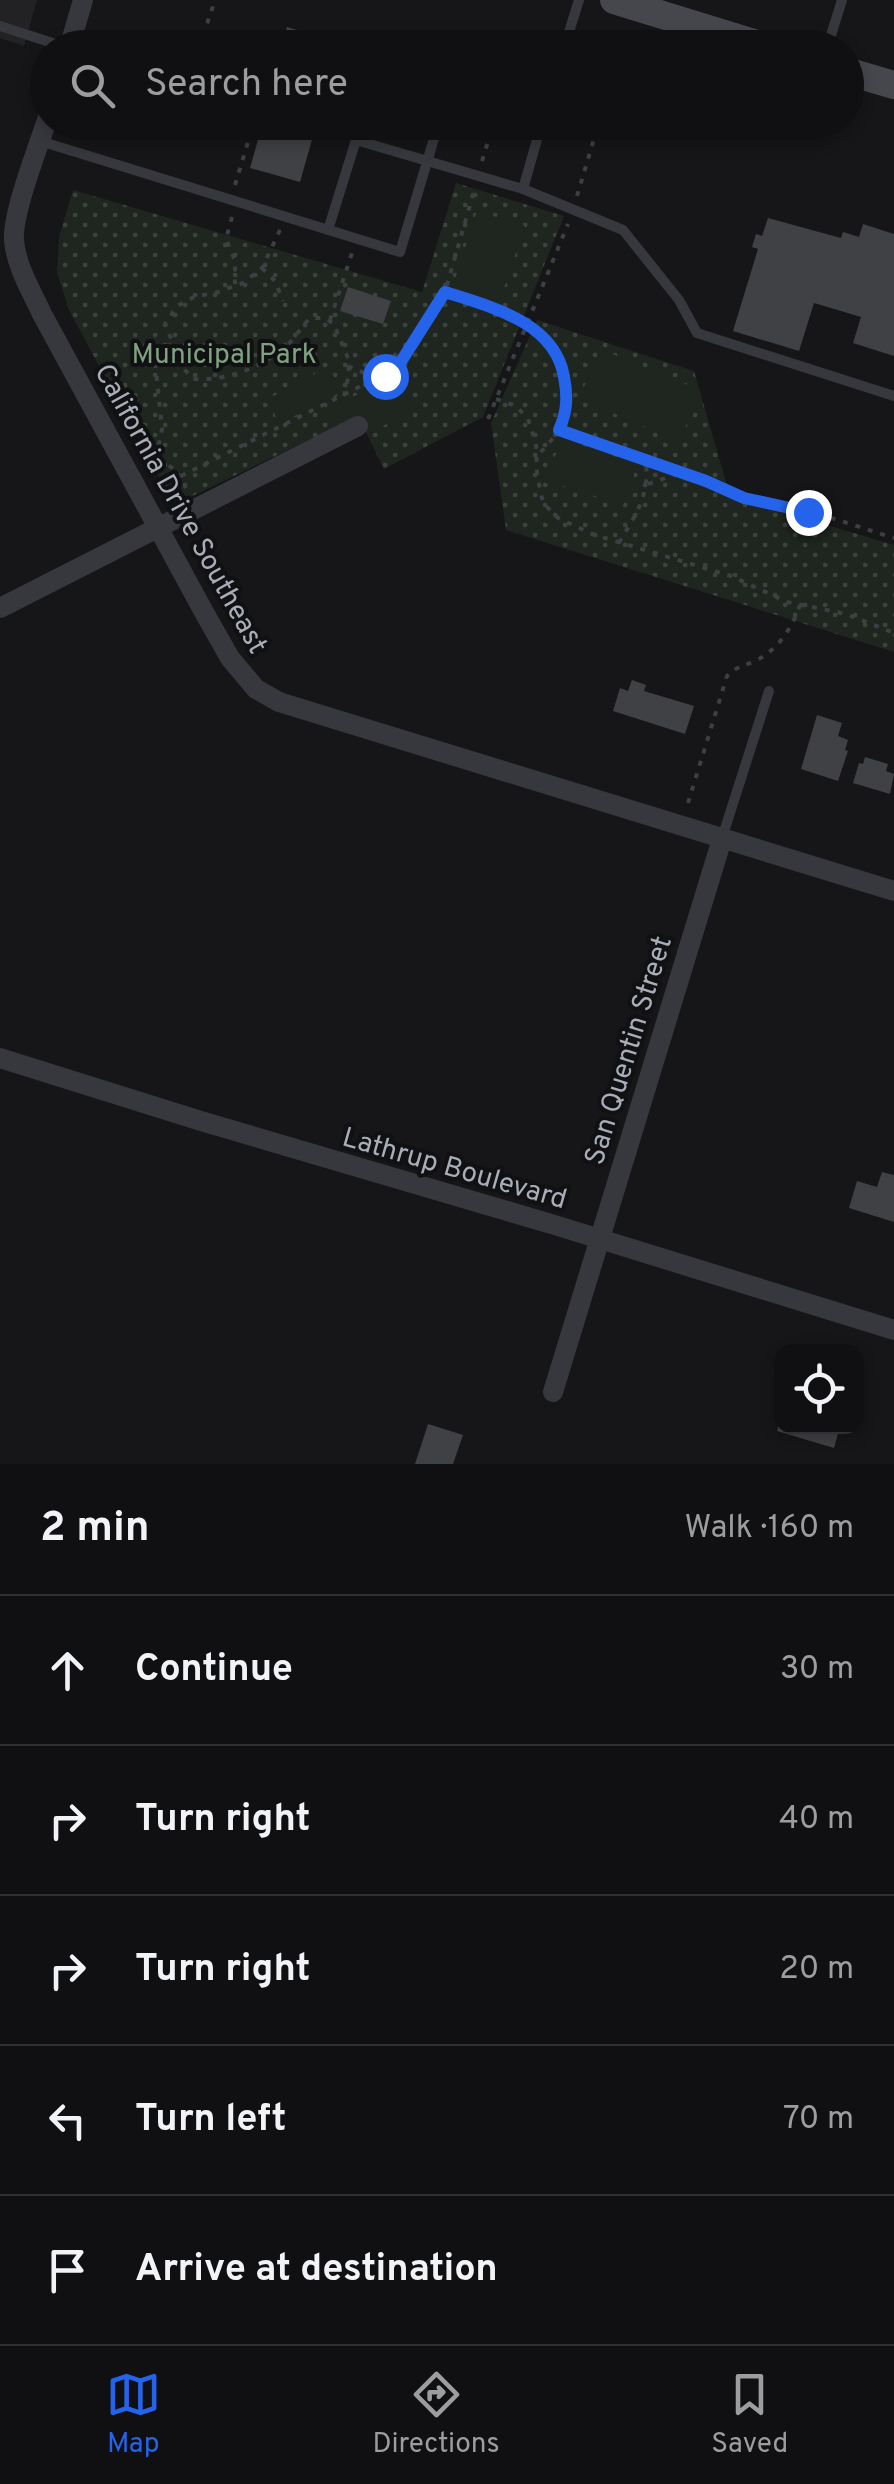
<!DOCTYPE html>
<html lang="en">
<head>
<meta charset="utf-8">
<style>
  body { margin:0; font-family:Overpass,sans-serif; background:#1e1e20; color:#f1f3f6 }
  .controls { position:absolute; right:30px; bottom:30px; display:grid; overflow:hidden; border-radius:20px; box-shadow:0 5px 15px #0003 }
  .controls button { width:90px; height:90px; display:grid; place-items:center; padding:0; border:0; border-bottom:2px solid #303032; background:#101012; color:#f1f3f6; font:50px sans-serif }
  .stop { position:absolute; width:30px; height:30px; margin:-22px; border:8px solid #2563eb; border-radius:50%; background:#fff }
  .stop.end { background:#2563eb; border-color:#fff; box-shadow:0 2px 10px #0008 }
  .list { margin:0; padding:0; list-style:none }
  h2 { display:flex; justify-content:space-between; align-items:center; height:130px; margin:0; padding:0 40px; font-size:42px }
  h2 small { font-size:32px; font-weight:400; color:#9c9d9f }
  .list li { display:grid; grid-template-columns:65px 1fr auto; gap:30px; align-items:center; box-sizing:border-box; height:150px; padding:0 40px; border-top:2px solid #303032 }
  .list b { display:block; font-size:38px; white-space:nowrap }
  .list em { font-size:32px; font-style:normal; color:#9c9d9f }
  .icon { flex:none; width:55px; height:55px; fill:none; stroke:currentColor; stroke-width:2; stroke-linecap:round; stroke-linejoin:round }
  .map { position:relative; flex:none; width:894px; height:1464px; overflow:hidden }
  .search { position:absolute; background:#101012; box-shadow:0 5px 15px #0003; left:30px; right:30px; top:30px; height:110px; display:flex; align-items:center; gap:25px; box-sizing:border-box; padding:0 35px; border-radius:55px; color:#9c9d9f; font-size:38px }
  .sheet { height:880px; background:#101012 }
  nav { display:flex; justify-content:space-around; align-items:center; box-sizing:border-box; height:140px; border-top:2px solid #303032; background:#101012; font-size:28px; color:#9c9d9f }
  nav a { display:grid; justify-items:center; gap:5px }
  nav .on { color:#2563eb }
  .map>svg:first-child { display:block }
</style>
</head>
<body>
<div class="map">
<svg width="894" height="1464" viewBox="0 0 894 1464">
  <defs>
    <pattern id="grass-dots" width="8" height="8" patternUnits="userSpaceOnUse" patternTransform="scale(2.5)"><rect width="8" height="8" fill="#1e261f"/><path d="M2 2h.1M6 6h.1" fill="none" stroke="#3c433d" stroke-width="1.8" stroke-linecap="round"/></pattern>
  </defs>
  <rect width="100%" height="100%" fill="#161618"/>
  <path fill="#222225" d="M0 0H37L24 46 0 38Z"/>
  <g fill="url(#grass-dots)">
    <path d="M456 183 564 216 483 417 384 469 358 416 174 505 69 310 57 273 59 237 73 190 422 292Z"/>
    <path d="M537 320 694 371 730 496 894 545V652L506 530 491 423Z"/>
  </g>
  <g fill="#1e261f">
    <path d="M477 211 525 226 499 303 452 289Z"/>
    <path d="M600 349 700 390 680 441 579 399Z"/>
    <path d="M322 370 333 375 341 392 279 424 268 399Z"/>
    <path d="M397 375 414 410 367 434 358 416 337 426 328 409Z"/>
    <path d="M566 440 634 463V485L623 505 551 482 552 460Z"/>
  </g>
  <g fill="#404145">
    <path d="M287 27 344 44 343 48H281Z"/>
    <path d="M231 34 272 47V48H227Z"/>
    <path d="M263 122H317L300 182 250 168Z"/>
    <path d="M768 218 841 238 843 232 859 237 863 224 894 234V356L853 343 861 317 814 303 799 351 733 331 758 249 752 247 756 234 762 236Z"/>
    <path d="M348 287 391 301 383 324 340 311Z"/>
    <path d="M632 680 646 685 644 691 694 706 685 734 613 711 620 688 628 691Z"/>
    <path d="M817 715 842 723 838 736 848 740 845 750 848 751 838 781 801 769Z"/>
    <path d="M865 757 888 764 886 771 894 774 890 794 853 783 859 763 863 764Z"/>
    <path d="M882 1172 894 1175V1222L849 1208 857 1181 877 1187Z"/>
    <path d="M781 1419 782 1426H840L834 1448 777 1431Z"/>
    <path d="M428 1424 463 1435 453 1464H415Z"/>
  </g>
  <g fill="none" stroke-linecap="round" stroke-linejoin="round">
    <g stroke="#3d3f44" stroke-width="4" stroke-dasharray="5 8" stroke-linecap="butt">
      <path d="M199 48 215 0"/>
      <path d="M482 161 494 122"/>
      <path d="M235 185 254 122"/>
      <path d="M577 196 599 122"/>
      <path d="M232 217 226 239 235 261V284"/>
      <path d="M280 230 262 268 243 283 218 292 194 297 177 306 165 324 184 369 193 379C225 381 258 369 283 349 294 340 300 328 310 318H324L334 324 340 339 348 358 349 374 344 396"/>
      <path d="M262 268 275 281 283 301"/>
      <path d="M445 292C480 304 543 319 559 356 563 366 564 377 566 387 571 417 557 436 537 456"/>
      <path d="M330 320 352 253"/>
      <path d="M348 366 371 376H380"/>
      <path d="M496 399 516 406 528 419 536 443 537 474 543 503 558 518 592 534 731 576 787 602 846 614 894 633"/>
      <path d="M488 419 568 224"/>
      <path d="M559 430 705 481 744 498 835 519 894 538"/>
      <path d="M156 458 162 429 155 361 162 350 173 343"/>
      <path d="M145 460 156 458 176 470 186 488"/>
      <path d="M181 476 397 368 445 292 474 191"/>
      <path d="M648 484 680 473"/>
      <path d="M619 543C637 512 649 497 646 461"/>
      <path d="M688 803 727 676C735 667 744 666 755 661 778 650 792 628 800 605"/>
    </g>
    <g stroke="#37383d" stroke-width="10">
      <path d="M0 26 68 48"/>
      <path d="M564 48 579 0"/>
      <path d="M827 48 842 0"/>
      <path d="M40 141 400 252 439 122"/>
      <path d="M523 189 542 122"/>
      <path d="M328 230 356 140 523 189 623 230 679 300 697 333 894 396"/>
      <path d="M722 838 769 691"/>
    </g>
    <g stroke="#37383d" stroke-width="20">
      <path d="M69 48 83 0"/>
      <path d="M48 117C39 145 12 213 14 240 16 266 31 290 42 314L205 614 230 658 256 689 279 702 894 891"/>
      <path d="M0 608 358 426"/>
      <path d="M0 1058 201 1121 558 1226 894 1330"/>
      <path d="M553 1392 722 839"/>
    </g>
    <g stroke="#45474d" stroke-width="28">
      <path d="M614 0 770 48"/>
      <path d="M846 71 894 85"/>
    </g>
  </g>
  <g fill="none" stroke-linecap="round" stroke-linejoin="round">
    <path stroke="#2563eb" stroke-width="12" d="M385 376 397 368 445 292C491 307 555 322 564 377 568 397 567 412 559 430L706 481 744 498 808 512"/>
  </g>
  <g text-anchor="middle" stroke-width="8" stroke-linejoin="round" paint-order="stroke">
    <g font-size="28" fill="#7fa381" stroke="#111113">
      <text x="224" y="363">Municipal Park</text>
    </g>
    <g font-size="28" fill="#a8adb8" stroke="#111113">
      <text transform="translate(182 508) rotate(61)" y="10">California Drive Southeast</text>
      <text transform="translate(627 1050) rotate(-73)" y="10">San Quentin Street</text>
      <text transform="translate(455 1167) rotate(16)" y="10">Lathrup Boulevard</text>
    </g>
  </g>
</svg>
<div class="controls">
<button><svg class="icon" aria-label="locate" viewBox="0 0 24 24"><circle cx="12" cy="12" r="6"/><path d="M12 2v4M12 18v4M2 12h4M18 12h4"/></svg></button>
</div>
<div class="stop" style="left:385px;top:376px"></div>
<div class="stop end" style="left:808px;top:512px"></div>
<div class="search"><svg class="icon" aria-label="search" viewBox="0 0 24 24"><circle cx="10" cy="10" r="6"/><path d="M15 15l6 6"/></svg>Search here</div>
</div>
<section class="sheet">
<h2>2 min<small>Walk · 160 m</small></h2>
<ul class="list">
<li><svg class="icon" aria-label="ahead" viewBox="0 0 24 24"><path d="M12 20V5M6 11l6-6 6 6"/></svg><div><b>Continue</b></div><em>30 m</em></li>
<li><svg class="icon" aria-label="right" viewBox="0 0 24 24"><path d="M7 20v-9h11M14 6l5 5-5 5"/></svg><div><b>Turn right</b></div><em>40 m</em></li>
<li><svg class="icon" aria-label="right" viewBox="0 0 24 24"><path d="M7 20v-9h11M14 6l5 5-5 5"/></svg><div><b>Turn right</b></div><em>20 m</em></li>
<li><svg class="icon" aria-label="left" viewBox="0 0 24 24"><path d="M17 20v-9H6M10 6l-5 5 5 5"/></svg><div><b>Turn left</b></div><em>70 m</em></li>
<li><svg class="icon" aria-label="arrive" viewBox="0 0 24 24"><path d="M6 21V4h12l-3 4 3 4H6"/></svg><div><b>Arrive at destination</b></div></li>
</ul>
</section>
<nav>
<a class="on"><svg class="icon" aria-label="map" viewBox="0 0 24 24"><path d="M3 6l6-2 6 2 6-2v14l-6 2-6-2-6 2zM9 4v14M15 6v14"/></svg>Map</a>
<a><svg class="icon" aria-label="directions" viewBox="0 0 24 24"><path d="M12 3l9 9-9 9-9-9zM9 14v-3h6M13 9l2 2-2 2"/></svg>Directions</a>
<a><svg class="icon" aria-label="saved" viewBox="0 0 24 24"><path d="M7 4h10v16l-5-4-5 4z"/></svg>Saved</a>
</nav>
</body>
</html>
